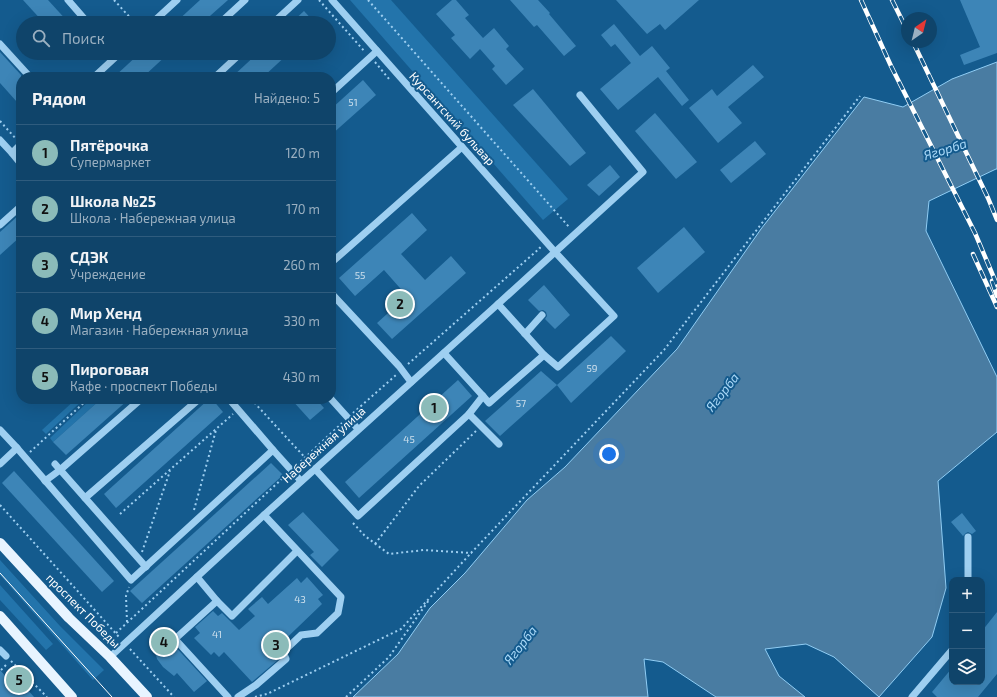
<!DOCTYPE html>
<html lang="ru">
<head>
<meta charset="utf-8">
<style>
  body { margin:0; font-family:"Exo 2",sans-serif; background:#184b70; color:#f1f3f6 }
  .controls { position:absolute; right:12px; bottom:12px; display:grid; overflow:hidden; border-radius:8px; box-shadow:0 4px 16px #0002 }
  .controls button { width:36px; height:36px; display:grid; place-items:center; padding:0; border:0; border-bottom:1px solid #2f5c7e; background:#0f446a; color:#f1f3f6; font:20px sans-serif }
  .compass { position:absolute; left:901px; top:12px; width:36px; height:36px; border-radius:50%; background:#0f446a; box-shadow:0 4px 16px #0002; rotate:35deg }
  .you { position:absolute; left:609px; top:454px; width:14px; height:14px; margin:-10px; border:3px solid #fff; border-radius:50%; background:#1a73e8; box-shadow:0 0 0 6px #1a73e833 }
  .badge { display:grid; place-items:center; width:26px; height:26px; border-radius:50%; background:#8bbbb9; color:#111; font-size:13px; font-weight:700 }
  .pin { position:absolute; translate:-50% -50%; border:2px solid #fff; box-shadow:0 1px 4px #0006 }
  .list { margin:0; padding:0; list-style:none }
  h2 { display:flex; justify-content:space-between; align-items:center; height:52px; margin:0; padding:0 16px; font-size:17px }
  h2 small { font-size:13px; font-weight:400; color:#9bb0c1 }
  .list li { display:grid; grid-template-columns:26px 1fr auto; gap:12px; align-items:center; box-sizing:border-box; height:56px; padding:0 16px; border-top:1px solid #2f5c7e }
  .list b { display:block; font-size:15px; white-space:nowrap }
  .list p { margin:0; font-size:13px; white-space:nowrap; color:#9bb0c1 }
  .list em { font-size:13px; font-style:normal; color:#9bb0c1 }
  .icon { flex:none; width:22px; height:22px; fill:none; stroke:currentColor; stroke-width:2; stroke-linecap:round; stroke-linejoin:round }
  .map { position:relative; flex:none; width:997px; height:697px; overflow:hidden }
  .search { position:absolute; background:#0f446a; box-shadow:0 4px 16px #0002; left:16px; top:16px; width:320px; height:44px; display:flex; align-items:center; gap:10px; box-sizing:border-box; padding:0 14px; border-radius:22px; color:#9bb0c1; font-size:15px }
  .panel { position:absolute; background:#0f446a; box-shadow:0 4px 16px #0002; left:16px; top:72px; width:320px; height:332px; border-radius:16px }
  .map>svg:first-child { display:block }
</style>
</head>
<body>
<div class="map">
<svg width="997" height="697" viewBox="0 0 997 697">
  <rect width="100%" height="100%" fill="#145b8e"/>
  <g fill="#2374ab">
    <path d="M350 0H391L568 199 543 220Z"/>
    <path d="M76 399H84L46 434 42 430Z"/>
    <path d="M91 399H101L53 442 50 438Z"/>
    <path d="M0 560 60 626 104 670 93 680 0 575Z"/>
    <path d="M0 585 53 644 46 650 0 600Z"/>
  </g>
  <path fill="#497ca2" stroke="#90cdf4" d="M997 62V169H996L929 201 926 231 997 377V432L938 481 946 588 932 637 879 697 834 657 806 644 765 649 779 676 805 697H716L663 662 644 659 648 697H353L398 654 430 608 465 573 527 500 565 467 677 349 761 229 864 97 903 107 952 79Z"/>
  <g fill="#3d85b7">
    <path d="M23 0H48L69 23H44Z"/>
    <path d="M200 0H228L202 23H175Z"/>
    <path d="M452 0H456L469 15 465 18 483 38 494 28 509 46 506 49 524 69 506 85 492 69 495 66 480 49 470 59 451 38 455 35 436 14Z"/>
    <path d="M510 0H538L550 13 549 14 576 46 564 56 537 25 534 27Z"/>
    <path d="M616 0H699L665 30 660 24 647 34Z"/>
    <path d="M960 0H997V53L964 65 960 55 980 47Z"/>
    <path d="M304 11 315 23H291Z"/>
    <path d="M614 24 640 56 652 46 670 68 666 71 689 100 682 106 658 77 618 110 600 89 631 63 615 44 611 47 601 35Z"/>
    <path d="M0 52 21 75V97L17 102 0 83Z"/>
    <path d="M140 53H169L143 77H114Z"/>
    <path d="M258 53H289L263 77H232Z"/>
    <path d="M753 65 764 77 728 107 742 123 718 143 689 108 712 89 717 96Z"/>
    <path d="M363 80 376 95 331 135V109Z"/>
    <path d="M533 89 586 153 570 166 513 105Z"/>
    <path d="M655 113 697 162 676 179 635 131Z"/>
    <path d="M755 141 766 154 731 183 720 170Z"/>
    <path d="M610 165 620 177 599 196 587 185Z"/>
    <path d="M21 213V236L0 255V232Z"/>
    <path d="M412 213 427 230 401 254 425 280 451 256 466 273 392 339 377 323 407 296 384 270 355 296 339 278Z"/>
    <path d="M684 227 705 252 658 293 637 268Z"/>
    <path d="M544 285 570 315 555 329 545 319 547 316 546 312 543 310 539 311 528 300Z"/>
    <path d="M611 336 626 351 571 403 557 385Z"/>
    <path d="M541 371 557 385 500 436 485 421Z"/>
    <path d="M458 380 472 396 359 498 345 482Z"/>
    <path d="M101 399H129L66 455 53 442Z"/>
    <path d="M209 399H212L223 412 116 508 104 494Z"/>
    <path d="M291 399H316L324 408 310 420Z"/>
    <path d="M271 463 283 475 142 603 130 591Z"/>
    <path d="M14 471 114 581 102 592 2 483Z"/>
    <path d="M303 512 339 550 322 567 310 555 314 552 288 525Z"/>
    <path d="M962 513 976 531 972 534 968 532 966 533 963 536 951 522Z"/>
    <path d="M307 577 323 595 318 599 322 604 272 652 279 659 252 682 224 652 219 657 214 652 211 655 194 638 200 633 195 627 213 611 218 616 222 613 239 630 255 616 248 609 262 597 268 604 297 578 301 583Z"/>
    <path d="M997 612V674L978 697H937L932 692 952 668V682H982V631Z"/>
    <path d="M168 633 171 637V642L207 681 194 692 177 673 174 676 163 667 157 659 156 655 159 652 154 645Z"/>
    <path d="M0 670 8 679 14 674 34 697H0Z"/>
  </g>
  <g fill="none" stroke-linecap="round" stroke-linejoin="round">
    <g stroke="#9ecff1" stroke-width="2" stroke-dasharray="2 3" stroke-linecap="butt">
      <path d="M114 0 135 23"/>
      <path d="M319 0 365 52"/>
      <path d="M368 0 570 228"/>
      <path d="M375 62 389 79"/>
      <path d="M0 121 16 139"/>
      <path d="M408 364 540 248 538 246"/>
      <path d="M251 399 310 463"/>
      <path d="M353 413 396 375"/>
      <path d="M30 452 88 399"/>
      <path d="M297 465 342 423"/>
      <path d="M0 505 119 637"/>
      <path d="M194 510 216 430"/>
      <path d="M120 514 233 414"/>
      <path d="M353 523 365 536 389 554 424 550 471 553 664 350 860 96"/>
      <path d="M375 544 419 486 476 431"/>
      <path d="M142 552 170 471"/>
      <path d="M127 622 126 596 129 587"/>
      <path d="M116 633 285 476"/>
      <path d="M130 649 174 697"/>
      <path d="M11 661 47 697"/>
      <path d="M1 670 8 663"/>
      <path d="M255 697 267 694 401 629 471 553"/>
      <path d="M346 697 389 657 429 600"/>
    </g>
    <g stroke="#9ecff1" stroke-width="7">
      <path d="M68 0 88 23"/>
      <path d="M332 0 555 252 614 316 558 367 544 355"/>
      <path d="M152 23 177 0"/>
      <path d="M220 23 245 0"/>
      <path d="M273 23 298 0"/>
      <path d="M0 44 30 77"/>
      <path d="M94 77 120 53"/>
      <path d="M215 77 241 53"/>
      <path d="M331 93 377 51"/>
      <path d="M0 140 12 153 21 144"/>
      <path d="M12 153 21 164"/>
      <path d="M0 225 21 206"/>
      <path d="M331 263 462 147"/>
      <path d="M331 293 399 366 411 382"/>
      <path d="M525 334 542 315"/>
      <path d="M483 396 489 403 544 355 498 304"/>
      <path d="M229 399 273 450"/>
      <path d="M331 399 358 429"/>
      <path d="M469 414 499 444"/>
      <path d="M0 430 17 448 0 464"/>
      <path d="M17 448 131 580 273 450 301 481"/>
      <path d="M55 464 146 567"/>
      <path d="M315 469 358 516 469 414 483 396 444 353"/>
      <path d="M45 481 60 470 141 399"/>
      <path d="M85 498 199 399"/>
      <path d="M197 577 217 601 175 639 228 697"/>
      <path d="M968 580V537"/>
      <path d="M217 601 232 616 297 551"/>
      <path d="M0 650 6 656"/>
      <path d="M110 657 264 515 498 304 643 172 580 95"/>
      <path d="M238 697 256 685 286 659 283 652 301 635 317 633 338 613 341 597 264 515"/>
      <path d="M912 697 952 650"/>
    </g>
    <g stroke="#e8f4ff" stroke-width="10">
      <path d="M0 543 69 618 110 657 147 697"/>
      <path d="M0 616 72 697"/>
    </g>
    <path stroke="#fff" stroke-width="1" d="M0 573 112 697"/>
    <g stroke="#fff" stroke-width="4.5">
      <g id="rail">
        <path d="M861 0 891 66 975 233 997 285"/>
        <path d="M892 0 907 30"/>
        <path d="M913 42 988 198 997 220"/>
        <path d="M973 254 997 307"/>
        <path d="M992 281 997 296"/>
      </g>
    </g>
    <use href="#rail" stroke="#145b8e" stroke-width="3" stroke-dasharray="9" stroke-linecap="butt"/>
  </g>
  <g text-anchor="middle" stroke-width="4" stroke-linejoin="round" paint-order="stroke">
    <g font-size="10" fill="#cee0ed">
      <text x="353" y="106">51</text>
      <text x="360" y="279">55</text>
      <text x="592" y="372">59</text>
      <text x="521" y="407">57</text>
      <text x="409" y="443">45</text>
      <text x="300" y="603">43</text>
      <text x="217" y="638">41</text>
    </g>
    <g font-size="12" fill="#fff" stroke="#145b8e">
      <text transform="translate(452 119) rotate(48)" y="4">Курсантский бульвар</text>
      <text transform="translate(324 445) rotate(-42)" y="4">Набережная улица</text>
      <text transform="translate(83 611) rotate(45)" y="4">проспект Победы</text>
    </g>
    <g font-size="13" font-style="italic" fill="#aad9f8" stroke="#145b8e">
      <text transform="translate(945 149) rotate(-17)" y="5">Ягорба</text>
      <text transform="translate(722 392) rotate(-52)" y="5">Ягорба</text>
      <text transform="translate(520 645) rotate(-52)" y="5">Ягорба</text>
    </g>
  </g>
</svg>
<div class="controls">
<button>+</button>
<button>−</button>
<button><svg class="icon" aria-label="layers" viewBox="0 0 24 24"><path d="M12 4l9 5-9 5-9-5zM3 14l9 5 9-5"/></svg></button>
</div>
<svg class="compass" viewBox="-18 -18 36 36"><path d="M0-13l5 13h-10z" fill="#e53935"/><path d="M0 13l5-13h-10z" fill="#9bb0c1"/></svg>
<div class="you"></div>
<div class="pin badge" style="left:434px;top:408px">1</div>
<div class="pin badge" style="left:400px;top:304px">2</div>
<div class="pin badge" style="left:276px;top:645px">3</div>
<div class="pin badge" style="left:164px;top:642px">4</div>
<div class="pin badge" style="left:19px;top:680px">5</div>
<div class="search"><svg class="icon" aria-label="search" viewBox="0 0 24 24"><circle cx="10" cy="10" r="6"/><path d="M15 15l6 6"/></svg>Поиск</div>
<section class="panel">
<h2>Рядом<small>Найдено: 5</small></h2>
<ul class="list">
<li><span class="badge">1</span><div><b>Пятёрочка</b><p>Супермаркет</p></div><em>120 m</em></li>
<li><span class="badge">2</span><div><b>Школа №25</b><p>Школа · Набережная улица</p></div><em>170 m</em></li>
<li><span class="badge">3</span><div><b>СДЭК</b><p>Учреждение</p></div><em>260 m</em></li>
<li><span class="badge">4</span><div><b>Мир Хенд</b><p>Магазин · Набережная улица</p></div><em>330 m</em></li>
<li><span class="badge">5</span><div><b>Пироговая</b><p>Кафе · проспект Победы</p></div><em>430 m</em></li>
</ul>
</section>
</div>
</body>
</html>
